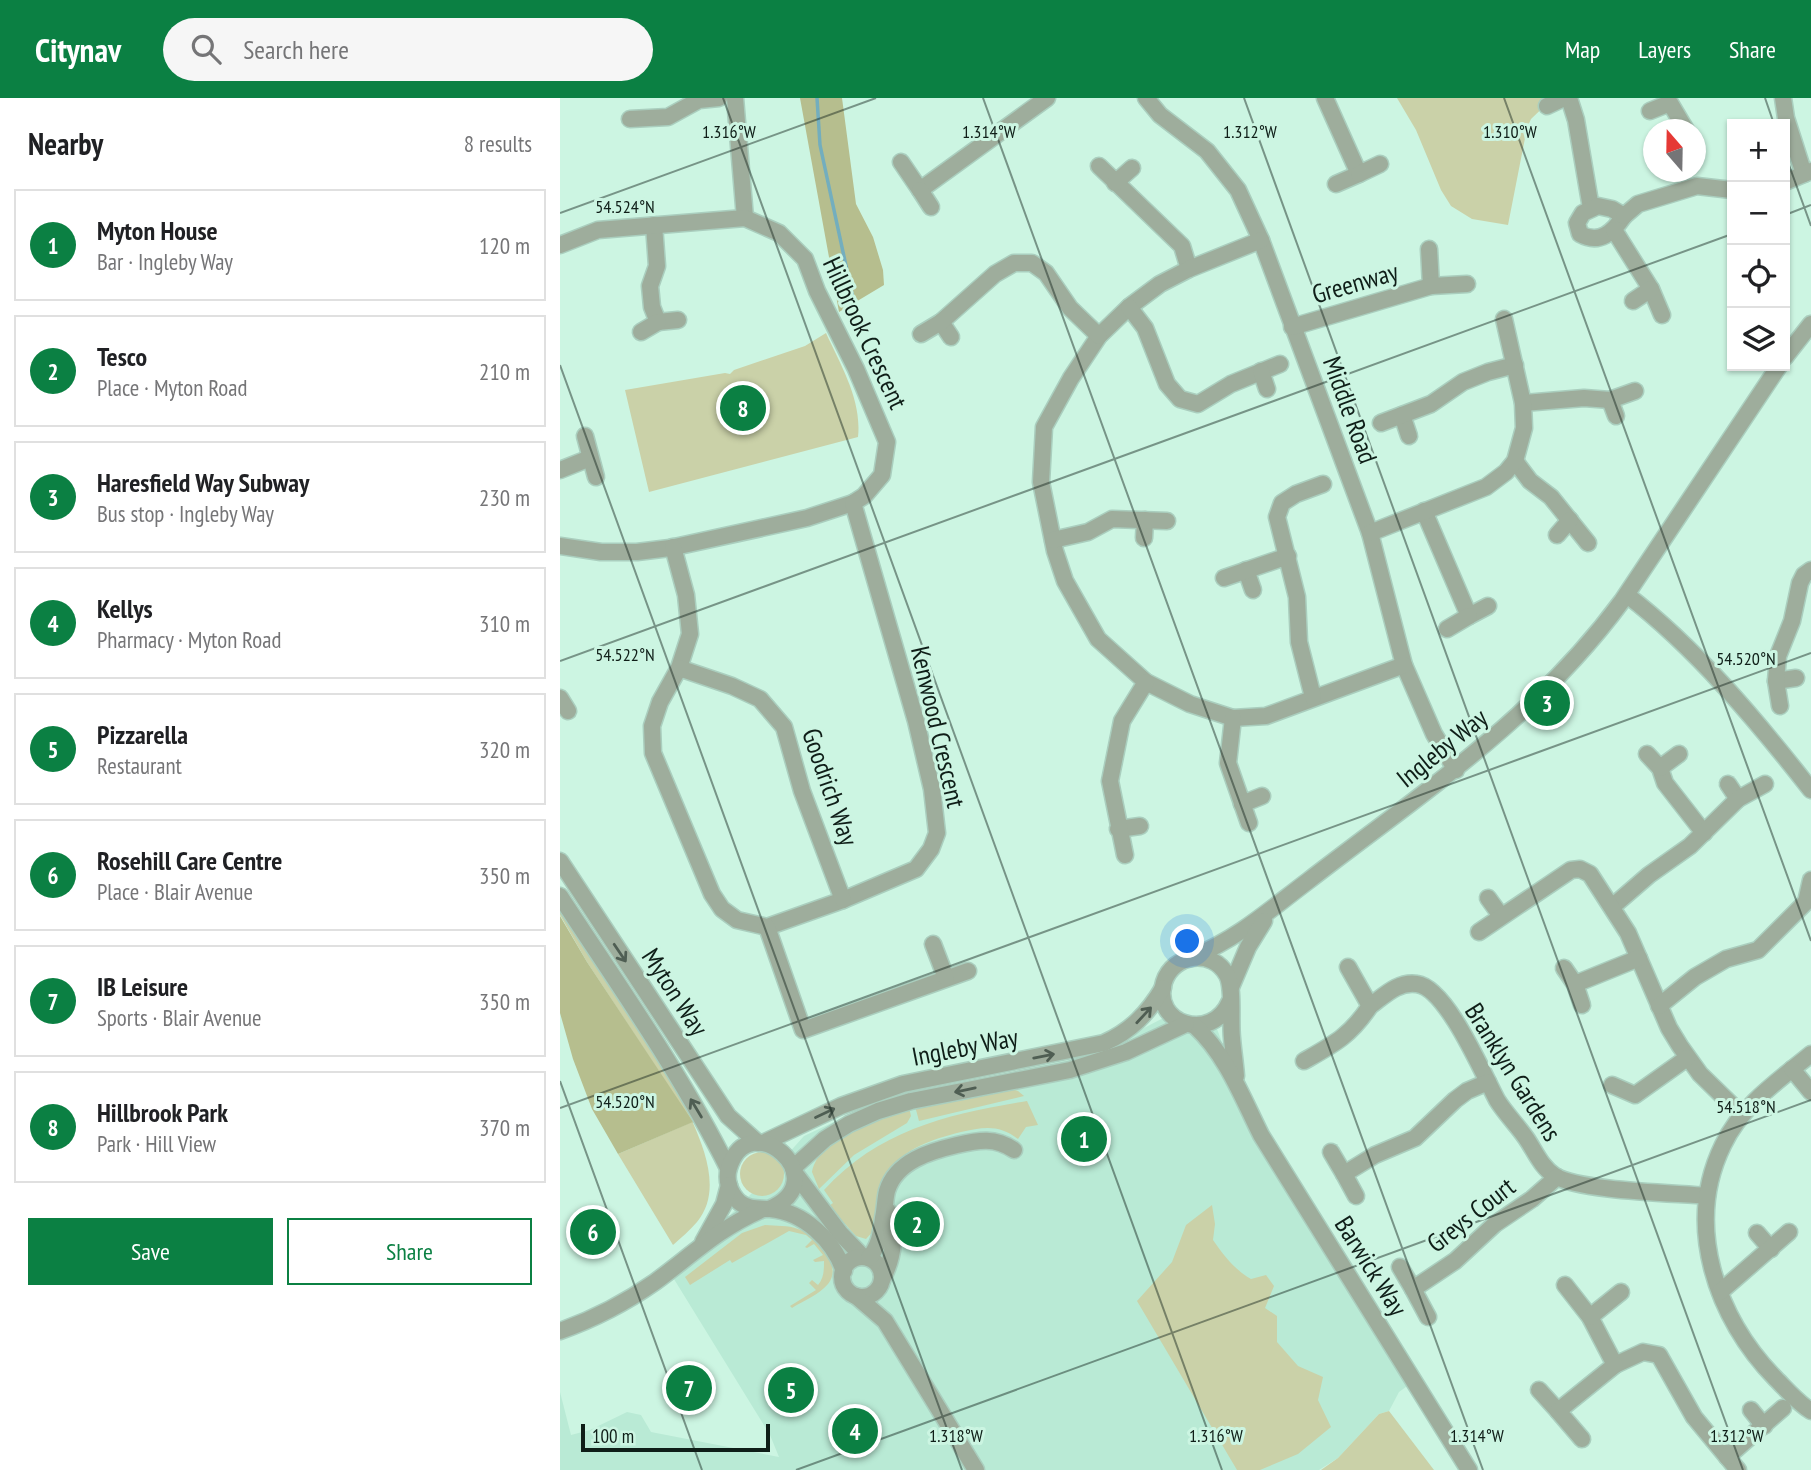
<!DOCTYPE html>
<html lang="en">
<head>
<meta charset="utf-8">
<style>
  body { margin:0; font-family:"PT Sans Narrow",sans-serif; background:#f6f6f6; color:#202124 }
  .controls { position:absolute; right:21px; top:21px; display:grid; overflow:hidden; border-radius:0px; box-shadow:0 2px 5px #0004 }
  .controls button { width:63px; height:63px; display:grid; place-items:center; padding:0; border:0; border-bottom:2px solid #e0e0e0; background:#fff; color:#202124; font:35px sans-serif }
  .compass { position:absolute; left:1083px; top:21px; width:63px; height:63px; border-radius:50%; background:#fff; box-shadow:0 2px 5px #0004; rotate:340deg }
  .scale { position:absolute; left:21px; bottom:18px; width:189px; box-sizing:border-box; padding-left:7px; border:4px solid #0f1e18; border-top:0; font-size:19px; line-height:24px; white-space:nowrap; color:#0f1e18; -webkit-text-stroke:5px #ccf5e2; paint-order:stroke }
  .you { position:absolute; left:628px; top:844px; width:24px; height:24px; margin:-18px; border:5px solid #fff; border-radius:50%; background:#1a73e8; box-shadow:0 0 0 10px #1a73e833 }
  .badge { display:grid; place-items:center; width:46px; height:46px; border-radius:50%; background:#0b8043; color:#fff; font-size:23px; font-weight:700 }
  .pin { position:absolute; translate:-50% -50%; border:4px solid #fff; box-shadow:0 2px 7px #0006 }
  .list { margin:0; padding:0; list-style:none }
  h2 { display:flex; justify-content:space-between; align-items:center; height:91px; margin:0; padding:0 28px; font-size:30px }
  h2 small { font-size:23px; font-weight:400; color:#757577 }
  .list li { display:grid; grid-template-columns:46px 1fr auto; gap:21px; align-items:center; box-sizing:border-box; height:112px; margin:0 14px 14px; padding:0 14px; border:2px solid #e0e0e0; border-radius:0px }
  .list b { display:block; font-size:26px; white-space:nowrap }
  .list p { margin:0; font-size:23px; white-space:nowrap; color:#757577 }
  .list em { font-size:23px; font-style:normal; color:#757577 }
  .actions { display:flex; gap:14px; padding:21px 28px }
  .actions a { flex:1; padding:16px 0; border:2px solid #0b8043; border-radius:0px; text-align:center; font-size:24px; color:#0b8043 }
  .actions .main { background:#0b8043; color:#fff }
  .icon { flex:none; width:38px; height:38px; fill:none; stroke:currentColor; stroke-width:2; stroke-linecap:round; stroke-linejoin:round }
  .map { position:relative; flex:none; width:1251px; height:1372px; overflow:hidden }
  header { display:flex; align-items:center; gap:42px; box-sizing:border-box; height:98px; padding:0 35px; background:#0b8043; color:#fff }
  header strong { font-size:33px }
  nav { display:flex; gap:38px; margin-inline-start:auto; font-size:24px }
  .search { width:490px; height:63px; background:#f6f6f6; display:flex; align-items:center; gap:18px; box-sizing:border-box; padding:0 24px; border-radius:38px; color:#757577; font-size:26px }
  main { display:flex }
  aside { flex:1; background:#fff }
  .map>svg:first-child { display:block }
</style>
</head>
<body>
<header>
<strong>Citynav</strong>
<div class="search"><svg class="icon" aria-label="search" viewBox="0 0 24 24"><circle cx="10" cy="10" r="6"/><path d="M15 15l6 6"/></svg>Search here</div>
<nav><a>Map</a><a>Layers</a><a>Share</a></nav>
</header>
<main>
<aside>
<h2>Nearby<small>8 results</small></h2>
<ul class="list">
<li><span class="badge">1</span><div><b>Myton House</b><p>Bar · Ingleby Way</p></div><em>120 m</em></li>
<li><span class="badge">2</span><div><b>Tesco</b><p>Place · Myton Road</p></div><em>210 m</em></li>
<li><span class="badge">3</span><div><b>Haresfield Way Subway</b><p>Bus stop · Ingleby Way</p></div><em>230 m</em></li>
<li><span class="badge">4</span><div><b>Kellys</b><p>Pharmacy · Myton Road</p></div><em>310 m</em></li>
<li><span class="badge">5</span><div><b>Pizzarella</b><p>Restaurant</p></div><em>320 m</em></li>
<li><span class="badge">6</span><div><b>Rosehill Care Centre</b><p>Place · Blair Avenue</p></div><em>350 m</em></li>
<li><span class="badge">7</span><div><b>IB Leisure</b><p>Sports · Blair Avenue</p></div><em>350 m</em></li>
<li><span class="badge">8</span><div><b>Hillbrook Park</b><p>Park · Hill View</p></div><em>370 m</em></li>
</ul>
<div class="actions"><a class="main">Save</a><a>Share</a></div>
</aside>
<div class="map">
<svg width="1251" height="1372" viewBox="0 0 1251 1372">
  <rect width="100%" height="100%" fill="#ccf5e2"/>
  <path fill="#b9ead5" d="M611 916 654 923 684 1003 854 1283 839 1294 829 1313 819 1316 778 1360 759 1372H0V1294L11 1337 30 1332 67 1314 81 1317 91 1334 219 1359 210 1337 109 1173 141 1146 200 1087 244 1038 321 1002 532 957Z"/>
  <g fill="#cad1a8">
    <path d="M837 0H993L971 21 967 30 948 127 912 121 891 108 881 92 856 32Z"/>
    <path d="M266 235C281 268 302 302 298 339L89 394 65 292 165 275 170 276 174 272 245 248Z"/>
    <path d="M0 810 39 867 136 1022 133 1025C146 1055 161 1095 137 1124 130 1132 121 1140 113 1147L58 1056 132 1024 27 864 0 817Z"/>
    <path d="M449 990 458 993 464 998 359 1023 355 1008Z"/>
    <path d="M467 1003 478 1027 466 1029 458 1041C439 1026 423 1029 401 1034 369 1042 336 1053 321 1085 315 1098 317 1115 317 1129L306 1141 296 1138 269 1108 273 1105 264 1092C320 1031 389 1016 467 1003Z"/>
    <path d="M349 1009 351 1018 347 1025 294 1057 259 1091 252 1074C260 1037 317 1021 349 1009Z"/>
    <circle cx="202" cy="1076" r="22"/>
    <path d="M652 1107 655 1126 653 1142C664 1158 674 1171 691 1181L706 1177 714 1188 705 1210 717 1218V1244L738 1268 763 1279 758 1302 771 1329 738 1356 700 1372H677L577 1203 612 1164 626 1127Z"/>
    <path d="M205 1127C216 1128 228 1127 238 1131 255 1137 284 1167 268 1186 260 1196 243 1203 232 1210L230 1208 256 1192 249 1185 252 1182 258 1187C264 1180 264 1172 264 1163L255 1164 253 1162 263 1157 254 1146 247 1150 245 1149 252 1142 246 1137 229 1133 172 1165 170 1162 130 1187 125 1179 182 1135Z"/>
    <path d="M829 1313 874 1372H761L778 1360 819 1316Z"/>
  </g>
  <g fill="#b6be8e">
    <path d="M240 0H282L296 106 313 139 323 172 324 187 279 214Z"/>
    <path d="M0 818 27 864 133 1024 58 1056 32 1011 13 961 0 915Z"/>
  </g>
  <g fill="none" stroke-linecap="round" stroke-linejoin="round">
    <path stroke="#73aebe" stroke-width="3.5" d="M257 0 260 47 294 205"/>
    <g stroke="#aacebe" stroke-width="19">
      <g id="minor">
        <path d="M175 0 185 120"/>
        <path d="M586 0 600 17 647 53 678 92 701 142 810 435 844 567 874 636 896 672"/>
        <path d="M765 0 799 76 776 86"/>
        <path d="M1009 0 1016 22 1031 110"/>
        <path d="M1223 0 1226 20 1244 76"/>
        <path d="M987 8 1004 0"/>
        <path d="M1090 13 1110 5 1126 32"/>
        <path d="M70 21 108 19 139 2 159 0"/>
        <path d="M341 64 360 92 487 0"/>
        <path d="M539 68 622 148 629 171"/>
        <path d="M799 76 820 66"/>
        <path d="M1225 84 1251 73"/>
        <path d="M555 85 572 70"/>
        <path d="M360 92 371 109"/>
        <path d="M1038 108 1052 111 1064 118C1053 134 1040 147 1020 136L1017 125 1023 115Z"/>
        <path d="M1064 118 1078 106 1137 88 1172 92"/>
        <path d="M94 127 97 168 90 188 92 209 98 224 118 222"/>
        <path d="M1054 132 1091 191 1102 217"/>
        <path d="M701 142 629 171 600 186 569 209 539 238 511 280 484 329 481 384 495 453 505 483 538 541 586 584 630 606 673 620 706 618 844 567"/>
        <path d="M0 147 38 132 185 120 219 135 245 161 257 193 296 271 327 344 322 377 304 398 293 405 247 420 110 450 77 454H41L0 448"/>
        <path d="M869 151 871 188"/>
        <path d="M1073 203 1091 191"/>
        <path d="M569 209 585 230 607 286 620 301 638 306 671 286 720 266"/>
        <path d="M381 224 391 239"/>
        <path d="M732 229 871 188 907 186"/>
        <path d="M81 234 98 224"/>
        <path d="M361 236 381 224 435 176 454 165H472L486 175 510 210 539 238"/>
        <path d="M1225 259 1251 226"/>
        <path d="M701 273 707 291"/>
        <path d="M1050 302 1056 318"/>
        <path d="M963 305 1024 300 1050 302 1075 293"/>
        <path d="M842 317 849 338"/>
        <path d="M821 325 871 306 903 284 928 274 955 267"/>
        <path d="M25 338 36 379"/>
        <path d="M955 363 970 383 991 399 1028 445"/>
        <path d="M0 372 30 360"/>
        <path d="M864 413 909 518 928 508"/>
        <path d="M810 435 926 389 946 374 955 363 964 330 963 305 944 221"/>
        <path d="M997 437 1010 422"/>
        <path d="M584 440 585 422"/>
        <path d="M493 442 528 434 552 421 607 423"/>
        <path d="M113 449 126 497 130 536 119 570 100 604 92 628 93 655 152 796 162 811 177 822 207 829 283 802 356 771 371 751 377 735 372 691 356 623 293 405"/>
        <path d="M686 472 693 492"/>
        <path d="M664 480 728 458"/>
        <path d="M1067 497C1136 550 1197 623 1251 692"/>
        <path d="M887 531 909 518"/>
        <path d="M119 570 172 588 200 601 224 629 242 693 283 802"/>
        <path d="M1216 583 1236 580"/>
        <path d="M753 599 739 544 737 499 717 419 722 405 736 396 763 386"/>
        <path d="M0 600 8 613"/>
        <path d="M1220 608 1216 583 1218 558 1232 523 1240 485 1244 477 1251 472"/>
        <path d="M673 620 668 665 689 725"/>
        <path d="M1087 656 1100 670 1105 685 1144 735"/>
        <path d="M1100 670 1119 656"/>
        <path d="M1168 686 1178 701"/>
        <path d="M682 706 702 698"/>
        <path d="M558 731 580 728"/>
        <path d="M565 757 550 683 562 623 586 584"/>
        <path d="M0 763 168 1018 198 1045"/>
        <path d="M0 798C58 887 121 975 168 1070"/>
        <path d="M928 800 941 818"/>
        <path d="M1052 809 1089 777 1130 748 1178 701 1205 686"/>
        <path d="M207 829 243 932 408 873"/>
        <path d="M919 834 1011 772 1020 771 1030 776 1068 835 1109 930 1120 948 1140 976 1181 1016"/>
        <path d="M373 846 386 880"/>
        <path d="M633 859C680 839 708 813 748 783 862 695 975 621 1062 503L1219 268"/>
        <path d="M788 869 810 908C824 898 838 883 857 886 887 890 923 976 937 1002 945 1015 957 1027 966 1040 975 1053 981 1069 995 1078 1020 1093 1114 1095 1147 1098"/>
        <path d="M1004 870 1015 886 1022 907"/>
        <path d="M1015 886 1079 860"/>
        <path d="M671 889 688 849 704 823"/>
        <path d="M670 903C652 946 591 926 604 884 613 856 652 850 667 877 674 890 670 923 672 940 673 953 675 965 676 978"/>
        <path d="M1099 908 1135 879 1166 861 1198 852 1246 804 1251 782"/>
        <path d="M635 928C667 958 682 999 701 1037L909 1372"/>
        <path d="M1251 956C1218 983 1182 1007 1163 1047 1124 1127 1156 1220 1216 1281 1227 1292 1238 1305 1251 1313"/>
        <path d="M744 963C774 946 790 938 810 908"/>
        <path d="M1232 971 1251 994"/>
        <path d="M1052 987 1075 997 1127 960"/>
        <path d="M203 1045 281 1008 343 986 544 945C571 933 588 915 603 890"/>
        <path d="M771 1054 784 1076"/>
        <path d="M233 1070 265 1041 289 1026 318 1013 351 1003 510 972 566 954 626 926"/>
        <path d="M234 1074 280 1135 303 1159"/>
        <path d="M796 1098 784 1076 815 1057 855 1040 895 1002 907 993 928 984"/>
        <path d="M209 1111C278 1082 189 1005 169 1070 165 1082 170 1095 179 1104 189 1112 198 1110 210 1111 244 1114 273 1142 284 1173"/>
        <path d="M1197 1135 1211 1151"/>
        <path d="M143 1144 164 1106 169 1087"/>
        <circle cx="302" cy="1179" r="20"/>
        <path d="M309 1160C319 1148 321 1136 323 1120 325 1111 325 1101 327 1093 336 1063 371 1053 397 1047 419 1042 435 1039 454 1052"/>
        <path d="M840 1169 853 1191"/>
        <path d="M322 1182C336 1154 334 1142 328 1113"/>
        <path d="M1005 1187 1030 1219 1055 1267 1083 1254 1099 1257 1134 1319 1178 1372"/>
        <path d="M1160 1194 1229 1134"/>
        <path d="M296 1198 325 1223 416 1372"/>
        <path d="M868 1219 853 1191 895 1163 935 1126 972 1101 997 1079"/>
        <path d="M1030 1219 1061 1194"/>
        <path d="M0 1233C34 1221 65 1205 95 1184 132 1157 158 1131 201 1112"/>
        <path d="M979 1292 998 1313"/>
        <path d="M1191 1312 1204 1328"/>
        <path d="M1022 1341 998 1313 1055 1267"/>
        <path d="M1167 1359 1223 1310"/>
      </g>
    </g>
    <use href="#minor" stroke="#9ead9c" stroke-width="16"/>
  </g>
  <defs><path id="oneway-shaft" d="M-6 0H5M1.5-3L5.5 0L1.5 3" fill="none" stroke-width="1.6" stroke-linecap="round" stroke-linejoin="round" transform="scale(1.75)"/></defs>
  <g stroke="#4f5e53">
    <use href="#oneway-shaft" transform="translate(60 855) rotate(56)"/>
    <use href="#oneway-shaft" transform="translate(584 917) rotate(-47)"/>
    <use href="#oneway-shaft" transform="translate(484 958) rotate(-11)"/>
    <use href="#oneway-shaft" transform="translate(405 992) rotate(168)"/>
    <use href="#oneway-shaft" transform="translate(136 1010) rotate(-121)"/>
    <use href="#oneway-shaft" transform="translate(265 1015) rotate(-25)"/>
  </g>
  <path fill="none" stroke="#0f1e18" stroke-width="2" stroke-opacity="0.45" d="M163 0 662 1372M423 0 923 1372M684 0 1183 1372M944 0 1251 843M1205 0 1214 26M1225 56 1251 128M0 115 316 0M1225 117 1251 107M0 267 402 1372M0 563 1172 136M0 983 142 1372M0 1010 1251 555M236 1372 1251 1002"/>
  <g text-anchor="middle" stroke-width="6" stroke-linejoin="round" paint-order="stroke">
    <g font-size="26" fill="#0f1e18" stroke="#ccf5e2">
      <text transform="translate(795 185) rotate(-16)" y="9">Greenway</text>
      <text transform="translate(305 235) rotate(65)" y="9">Hillbrook Crescent</text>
      <text transform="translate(790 312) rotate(70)" y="9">Middle Road</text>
      <text transform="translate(378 629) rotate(77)" y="9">Kenwood Crescent</text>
      <text transform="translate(882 650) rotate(-39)" y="9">Ingleby Way</text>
      <text transform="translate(270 689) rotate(71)" y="9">Goodrich Way</text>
      <text transform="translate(115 894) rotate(57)" y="9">Myton Way</text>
      <text transform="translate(405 949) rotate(-11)" y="9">Ingleby Way</text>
      <text transform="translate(953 974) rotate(58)" y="9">Branklyn Gardens</text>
      <text transform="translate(911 1117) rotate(-38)" y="9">Greys Court</text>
      <text transform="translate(811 1168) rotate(58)" y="9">Barwick Way</text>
    </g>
  </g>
  <g font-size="18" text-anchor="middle" fill="#0f1e18" stroke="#ccf5e2" stroke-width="6" stroke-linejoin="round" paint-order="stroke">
    <text x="950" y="40">1.310°W</text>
    <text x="169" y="40">1.316°W</text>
    <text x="429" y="40">1.314°W</text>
    <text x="690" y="40">1.312°W</text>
    <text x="65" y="115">54.524°N</text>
    <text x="65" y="563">54.522°N</text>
    <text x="1186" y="567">54.520°N</text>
    <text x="65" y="1010">54.520°N</text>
    <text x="1186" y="1015">54.518°N</text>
    <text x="396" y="1344">1.318°W</text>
    <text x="656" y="1344">1.316°W</text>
    <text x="917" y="1344">1.314°W</text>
    <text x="1177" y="1344">1.312°W</text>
  </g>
</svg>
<div class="controls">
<button>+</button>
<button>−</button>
<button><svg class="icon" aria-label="locate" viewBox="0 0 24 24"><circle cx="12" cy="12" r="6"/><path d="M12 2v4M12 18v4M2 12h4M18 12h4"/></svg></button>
<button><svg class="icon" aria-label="layers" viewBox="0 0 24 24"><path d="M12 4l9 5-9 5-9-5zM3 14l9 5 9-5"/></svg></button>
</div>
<svg class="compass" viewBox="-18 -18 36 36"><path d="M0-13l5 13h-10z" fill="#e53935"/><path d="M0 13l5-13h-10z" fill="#757577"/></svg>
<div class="scale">100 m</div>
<div class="you"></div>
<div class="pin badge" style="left:524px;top:1041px">1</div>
<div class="pin badge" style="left:357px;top:1126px">2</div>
<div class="pin badge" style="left:987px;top:605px">3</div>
<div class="pin badge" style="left:295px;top:1333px">4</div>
<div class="pin badge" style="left:231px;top:1292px">5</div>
<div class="pin badge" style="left:33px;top:1134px">6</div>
<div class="pin badge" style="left:129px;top:1290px">7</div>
<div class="pin badge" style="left:183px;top:310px">8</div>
</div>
</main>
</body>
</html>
